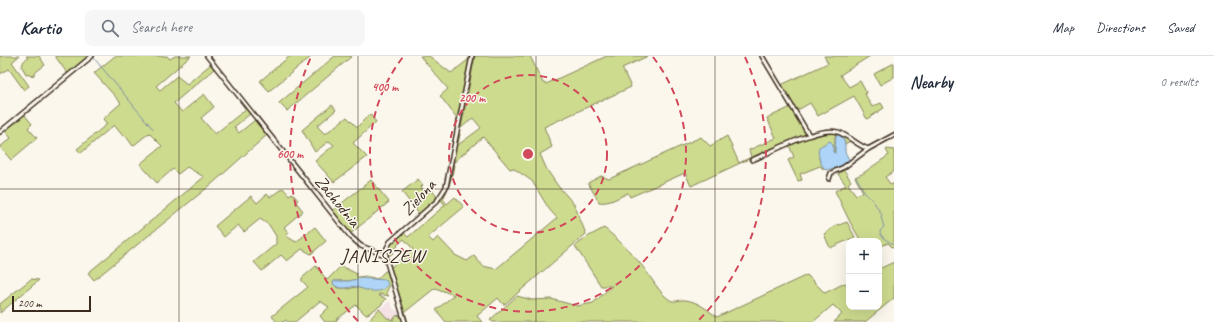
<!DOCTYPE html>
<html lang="en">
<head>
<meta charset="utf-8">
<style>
  body { margin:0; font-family:Caveat,sans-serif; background:#f6f6f7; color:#1f2937 }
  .controls { position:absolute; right:12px; bottom:12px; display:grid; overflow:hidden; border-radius:8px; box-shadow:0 4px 16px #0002 }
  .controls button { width:36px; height:36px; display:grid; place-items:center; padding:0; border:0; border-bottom:1px solid #e0e1e3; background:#fff; color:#1f2937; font:20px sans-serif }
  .scale { position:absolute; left:12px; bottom:10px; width:79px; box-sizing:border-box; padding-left:4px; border:2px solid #3b2a1e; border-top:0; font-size:11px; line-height:14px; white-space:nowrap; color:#3b2a1e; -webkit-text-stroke:3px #fbf7ec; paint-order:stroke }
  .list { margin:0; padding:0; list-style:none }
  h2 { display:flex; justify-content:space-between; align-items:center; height:52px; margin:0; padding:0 16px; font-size:17px }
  h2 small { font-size:13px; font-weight:400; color:#747a83 }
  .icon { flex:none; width:22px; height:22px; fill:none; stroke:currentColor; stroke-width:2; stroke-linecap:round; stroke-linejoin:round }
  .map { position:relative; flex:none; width:894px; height:266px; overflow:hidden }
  header { display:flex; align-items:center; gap:24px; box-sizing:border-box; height:56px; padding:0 20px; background:#fff; border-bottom:1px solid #e0e1e3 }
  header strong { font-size:19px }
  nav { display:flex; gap:22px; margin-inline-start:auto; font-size:14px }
  .search { width:280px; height:36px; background:#f6f6f7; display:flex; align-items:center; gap:10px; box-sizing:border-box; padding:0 14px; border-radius:8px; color:#747a83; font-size:15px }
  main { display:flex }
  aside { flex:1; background:#fff }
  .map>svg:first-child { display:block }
</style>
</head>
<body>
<header>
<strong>Kartio</strong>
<div class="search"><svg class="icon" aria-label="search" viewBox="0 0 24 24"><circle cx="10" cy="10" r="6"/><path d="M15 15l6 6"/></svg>Search here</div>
<nav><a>Map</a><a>Directions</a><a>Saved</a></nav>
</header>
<main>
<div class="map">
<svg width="894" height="266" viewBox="0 0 894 266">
  <rect width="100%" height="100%" fill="#fbf7ec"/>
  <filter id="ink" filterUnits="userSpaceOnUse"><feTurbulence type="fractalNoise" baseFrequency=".025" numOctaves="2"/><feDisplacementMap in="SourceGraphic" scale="8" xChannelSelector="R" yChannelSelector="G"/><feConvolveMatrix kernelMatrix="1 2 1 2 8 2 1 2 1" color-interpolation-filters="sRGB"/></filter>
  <g filter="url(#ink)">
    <path fill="#f4e2e4" d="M390 245 393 253 400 256 401 259 392 264 387 262 379 253Z"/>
    <g fill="#cddb8f" stroke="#848256" fill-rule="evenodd">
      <path d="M0 0H19L12 6 29 30 24 34 9 13 0 18Z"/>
      <path d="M26 0H39L45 9 37 15 33 20 26 18 22 11C23 7 23 4 28 2Z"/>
      <path d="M55 0H89L71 16 67 17Z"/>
      <path d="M115 0H167L170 3 175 0H191L156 30 160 34 177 20 187 28 211 8 214 13 174 47 182 56 204 38 214 51 201 62 215 78 246 53 250 58 234 71 239 77 255 64 267 79 213 127 94 224 88 217 204 121 187 111 178 118 173 113 157 127 140 108 162 90 149 77 133 90 125 79 123 80 114 69 81 97 77 93 107 68 103 63 121 47 94 17Z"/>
      <path d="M290 0H312L269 35 260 25Z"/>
      <path d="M335 0H352L287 55 279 47Z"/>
      <path d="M420 0H429L451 17 468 4 469 0H471L453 93H452L457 62 440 40 448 33Z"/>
      <path d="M477 0H530L543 27 546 28 607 0H648L622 12 631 31 544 71 552 91 540 98 547 114 558 130 574 148 586 178 505 248H503L498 242 477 260 482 266H446L436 254 454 239 435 232 405 256 408 266H406L388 205 389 204 391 211 413 193 404 183 397 189 398 190 392 195 393 197 387 201 386 197 389 190 428 155H429L404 177 408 181 445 149 441 144 433 152 432 151C448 136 449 129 453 108L454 109C452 122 449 132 443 143L447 148 455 141 464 151 428 181 433 186 438 181 455 199 467 205 474 200 483 210 496 213 557 162 549 153 532 125 513 112 510 113 483 81 455 105V106H453L458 78H460L458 89 481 72 473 62 461 72 474 5V1Z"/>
      <path d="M824 0H870L840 19 849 31 860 25 866 36H867L865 38 872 51 881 47 884 52 867 63 854 40 818 60 810 47 796 55 781 29 828 7Z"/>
      <path d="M894 7V21L880 29 874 18Z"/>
      <path d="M332 49 336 54 317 70 325 78 347 61 357 71 370 58 376 66 353 87 367 101 334 126 315 105 334 89 329 85 315 96 302 74Z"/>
      <path d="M789 52H791L807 79 751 102 691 130 685 117 630 141 628 137C619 141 609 148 599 146L588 127 601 120 609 123 701 81 710 90 727 80 739 107 751 101 749 94 776 82 767 62Z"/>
      <path d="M24 58 32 68 28 72 37 82 11 104 0 91 11 82 4 74Z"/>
      <path d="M827 77C836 77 842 79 850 85L845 88 843 82 835 80V97L833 96V88H825L823 90 819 103 823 111V113L820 110 800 118 802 124 798 125 788 104 794 101 789 89 805 83Z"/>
      <path d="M887 93 894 94V115L885 121 891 129 894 127V191H892L888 187 879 191V185H861L850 166 835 135 846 129 838 118 844 114 851 125 848 128 856 139 863 136 855 121 862 118 889 99 886 94Z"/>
      <path d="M418 123 423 129 421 131 427 138 432 134 437 141 419 158 402 136Z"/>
      <path d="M371 124 389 146 350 178 332 155Z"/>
      <path d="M283 132 289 139 292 137 298 144 296 146 303 155 284 171 289 177 286 180 296 186 315 171 326 185 311 198 302 193 287 205 281 199 262 215 254 206 276 188V180L269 169 260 163 244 176 238 169 224 181 215 170 251 140 257 147 267 138 270 141Z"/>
      <path d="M847 166 855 181 830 192 824 178 838 168 839 169Z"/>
      <path d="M604 172C618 183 631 196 643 211 651 221 659 237 670 244 675 247 680 243 685 244 697 245 708 254 717 261L807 219 825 237 845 227 848 229 849 251H879V213L894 206V242L865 266H834L842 258 833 249 813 266H493L490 264 517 240 532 244 551 243 577 250 593 247 612 230H601L575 190 589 180Z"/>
      <path d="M316 210 327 224 341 210 357 218 356 219 358 221 366 220 377 223 385 215H387L391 228C389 232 384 236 389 240L379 238 378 239 386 243 380 250 366 259 356 249 336 264 337 266H325L320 260 329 251 320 245 295 266H288L286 264 283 266H277L272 260 308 231 302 225V222ZM362 222 386 225 371 235 356 231 348 233 347 232H338L335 230 334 225H349Z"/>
      <path d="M31 223 39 224 0 257V248Z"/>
      <path d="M379 253 387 262 393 264 396 260 401 259 403 266H367Z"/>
    </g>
    <g fill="#aed5f8" stroke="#8091a1">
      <path d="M836 79H839L843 82 845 88V96L850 105 843 110 826 114C820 109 817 99 819 91L830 85 833 88V96L835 97Z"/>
      <path d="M362 222 386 224 388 228C381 240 367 234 356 231L355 230C347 232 339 234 333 228L334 225H349Z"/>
    </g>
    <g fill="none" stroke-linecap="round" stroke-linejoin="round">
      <g stroke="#8091a1" stroke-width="1">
        <path d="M93 1 153 73"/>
        <path d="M856 121 867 140 872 143 882 159 881 161 884 171 880 175C880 182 889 185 894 189"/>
      </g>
      <g stroke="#3b2a1e" stroke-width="6">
        <g id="minor">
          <path d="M207 0 350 180 361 190 385 199"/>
          <path d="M762 0 809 79"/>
          <path d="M0 76 92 0"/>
          <path d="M752 104C772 96 818 70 838 76 849 80 857 89 868 93L894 79"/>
          <path d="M829 123 831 117 844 111 868 93"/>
          <path d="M405 266 386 203V194L390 186 437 145 446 131 472 0"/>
        </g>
      </g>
      <use href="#minor" stroke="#fbf7ec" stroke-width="3"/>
    </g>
  </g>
  <path fill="none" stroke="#3b2a1e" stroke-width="1" stroke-opacity="0.55" d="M179 0V266M358 0V266M536 0V266M715 0V266M0 133H894"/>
  <g fill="none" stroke="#d1495b" stroke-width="2" stroke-dasharray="7 5">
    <circle cx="528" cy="98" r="79"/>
    <path d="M653 1A158 158 0 1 1 403 1"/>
    <path d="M358 265A238 238 0 0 1 311 1M745 1A238 238 0 0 1 698 265"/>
  </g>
  <g text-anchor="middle" stroke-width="3" stroke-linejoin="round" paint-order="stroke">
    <g font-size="17" fill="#3b2a1e" stroke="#fbf7ec">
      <text transform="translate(418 141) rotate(-47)" y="6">Zielona</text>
      <text transform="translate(338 145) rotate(51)" y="6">Zachodnia</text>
    </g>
    <g font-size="19" letter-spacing="1" fill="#3b2a1e" stroke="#fbf7ec">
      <text x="383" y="206">JANISZEW</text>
    </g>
  </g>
  <circle cx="528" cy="98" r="6" fill="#d1495b" stroke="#fbf7ec" stroke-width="2"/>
  <g font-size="12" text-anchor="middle" font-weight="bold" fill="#d1495b" stroke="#fbf7ec" stroke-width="3" stroke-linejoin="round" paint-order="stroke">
    <text x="385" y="35">400 m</text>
    <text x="472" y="46">200 m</text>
    <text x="290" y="102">600 m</text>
  </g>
</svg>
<div class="controls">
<button>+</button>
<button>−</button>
</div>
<div class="scale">200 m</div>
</div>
<aside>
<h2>Nearby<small>0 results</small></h2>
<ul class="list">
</ul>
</aside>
</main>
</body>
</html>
